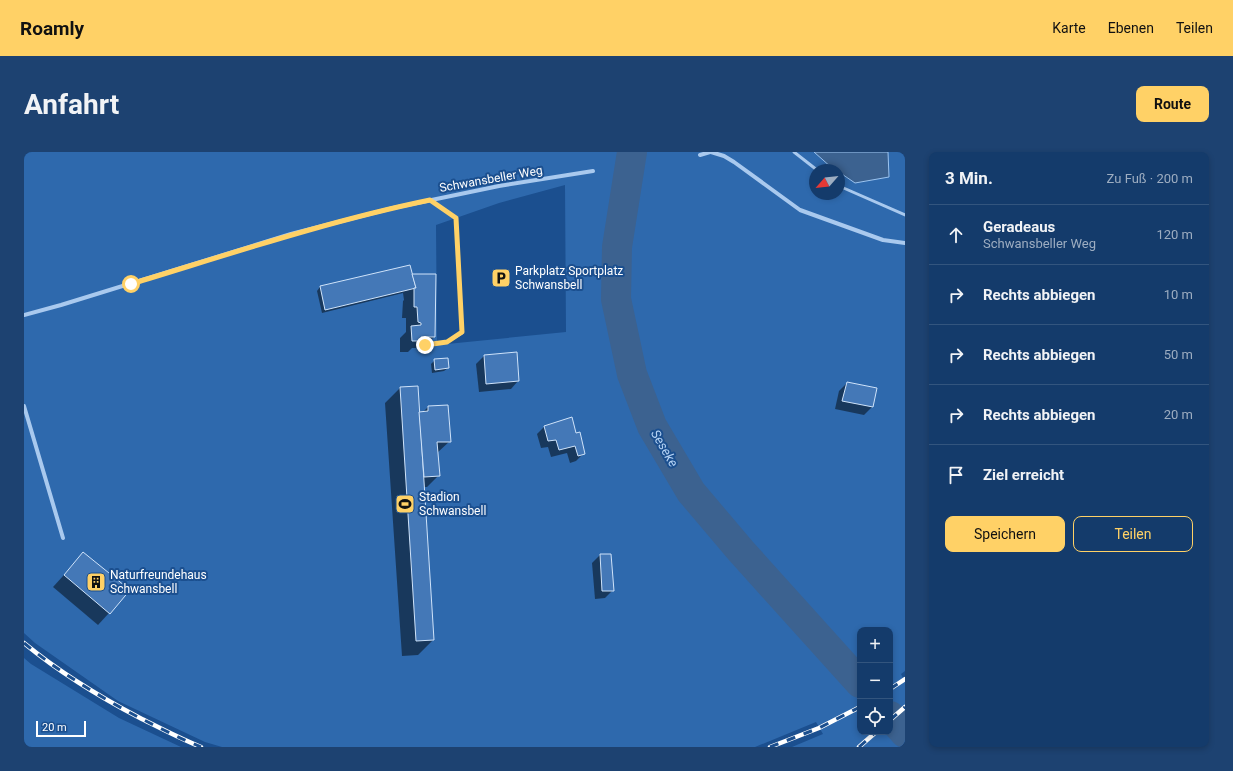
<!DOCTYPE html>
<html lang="de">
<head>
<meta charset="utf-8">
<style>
  body { margin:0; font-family:Roboto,sans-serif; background:#1d4271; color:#f1f3f6 }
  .controls { position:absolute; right:12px; bottom:12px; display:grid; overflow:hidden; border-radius:8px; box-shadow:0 2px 6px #0003 }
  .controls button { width:36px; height:36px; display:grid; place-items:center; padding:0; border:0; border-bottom:1px solid #33557e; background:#143b6b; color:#f1f3f6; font:20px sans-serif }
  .compass { position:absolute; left:785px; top:12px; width:36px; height:36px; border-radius:50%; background:#143b6b; box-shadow:0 2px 6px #0003; rotate:242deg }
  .scale { position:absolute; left:12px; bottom:10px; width:50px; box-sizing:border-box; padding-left:4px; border:2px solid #fff; border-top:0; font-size:11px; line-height:14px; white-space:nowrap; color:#fff; -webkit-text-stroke:3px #1b4f8f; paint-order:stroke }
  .stop { position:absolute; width:12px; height:12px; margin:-9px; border:3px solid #ffd166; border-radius:50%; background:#fff }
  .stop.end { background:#ffd166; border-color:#fff; box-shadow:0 1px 4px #0008 }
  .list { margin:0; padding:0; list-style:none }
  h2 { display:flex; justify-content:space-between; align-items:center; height:52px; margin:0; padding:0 16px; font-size:17px }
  h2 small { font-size:13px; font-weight:400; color:#9dadc1 }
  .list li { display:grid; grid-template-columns:26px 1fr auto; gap:12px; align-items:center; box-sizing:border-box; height:60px; padding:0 16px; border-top:1px solid #33557e }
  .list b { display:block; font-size:15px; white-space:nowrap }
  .list p { margin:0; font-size:13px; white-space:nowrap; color:#9dadc1 }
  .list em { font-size:13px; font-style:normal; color:#9dadc1 }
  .actions { display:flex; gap:8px; padding:12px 16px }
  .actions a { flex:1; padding:9px 0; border:1px solid #ffd166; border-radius:8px; text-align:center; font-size:14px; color:#ffd166 }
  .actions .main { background:#ffd166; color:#111 }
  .icon { flex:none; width:22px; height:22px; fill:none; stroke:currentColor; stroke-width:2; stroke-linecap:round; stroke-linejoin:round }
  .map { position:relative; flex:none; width:881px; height:595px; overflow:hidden; border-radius:8px }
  header { display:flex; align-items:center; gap:24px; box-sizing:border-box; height:56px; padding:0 20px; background:#ffd166; color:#111 }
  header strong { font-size:19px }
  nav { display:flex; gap:22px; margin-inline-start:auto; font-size:14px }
  .intro { display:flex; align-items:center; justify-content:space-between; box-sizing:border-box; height:96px; padding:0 24px }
  h1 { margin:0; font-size:28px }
  .button { padding:10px 18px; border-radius:8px; background:#ffd166; color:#111; font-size:14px; font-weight:700 }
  main { display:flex; gap:24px; padding:0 24px }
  aside { flex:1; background:#143b6b; border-radius:8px; box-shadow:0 2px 6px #0003 }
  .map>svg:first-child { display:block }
</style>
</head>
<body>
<header>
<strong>Roamly</strong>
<nav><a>Karte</a><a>Ebenen</a><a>Teilen</a></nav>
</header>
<div class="intro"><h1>Anfahrt</h1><a class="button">Route</a></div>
<main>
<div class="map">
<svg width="881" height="595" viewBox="0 0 881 595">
  <rect width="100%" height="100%" fill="#1b4f8f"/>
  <g fill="#2e69ad" fill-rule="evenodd">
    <path d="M0 0H881V519L877 522 881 530V595H768L799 582 792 570 731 595H198L181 590 94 549 11 491 0 481ZM791 18H815V42H791ZM541 33 542 180 413 193 412 73 475 51ZM836 478H866V580H836Z"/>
    <path d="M0 506 7 512 95 566 157 595H0Z"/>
  </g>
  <path fill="#3c6290" stroke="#9cc4f0" d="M790 0H864L865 25 831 31 815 20V18L808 16Z"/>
  <g fill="#0007">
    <path d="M385 114 410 185 398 196H388L384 200H376V186L382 180V166H378L379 149 380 148 379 141 298 161 293 139 296 135Z"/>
    <path d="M460 204 494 229 487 237 455 240 452 212Z"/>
    <path d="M411 208 424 216 420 219 408 221 407 212Z"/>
    <path d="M823 231 852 237 848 255 840 263 811 257 815 239Z"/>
    <path d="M376 236 394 261 399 260 404 255 426 289 413 301 415 323 403 335H399L409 488 394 503 378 504 361 251Z"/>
    <path d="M521 274 551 282 560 301 552 309 546 311 543 301 527 305 524 295 517 296 513 282Z"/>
    <path d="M59 402 85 461 74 473 29 435Z"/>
    <path d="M576 403 589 438 581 446 571 447 568 411Z"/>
  </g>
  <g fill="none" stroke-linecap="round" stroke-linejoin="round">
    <g stroke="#3c6290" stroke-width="30">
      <path d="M608 0 593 95 592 147 608 222 628 274 667 340 717 399 836 531"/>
      <path d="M866 564 881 581"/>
    </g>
  </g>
  <g fill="#4478b7" stroke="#cfe3fa">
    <path d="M386 113 392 136 301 158 296 134Z"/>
    <path d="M388 122H412L411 185H397V189H388L387 174 397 173V171L394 170 393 155H390V136H392Z"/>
    <path d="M493 200 495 229 462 232 460 203Z"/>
    <path d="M424 206 425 216 411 218 410 207Z"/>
    <path d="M823 230 853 236 849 255 818 249Z"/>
    <path d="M394 234 410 488 392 489 376 235Z"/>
    <path d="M424 253 427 290H413L416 324 400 325 395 260 404 259V254Z"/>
    <path d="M548 265 552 281 556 280 561 302 554 304 551 294 535 298 532 288 524 289 520 274Z"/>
    <path d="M59 400 106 438 86 462 40 423Z"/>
    <path d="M576 402H587L590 439H578Z"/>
  </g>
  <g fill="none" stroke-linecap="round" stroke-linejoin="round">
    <g stroke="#a9c9ee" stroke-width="3">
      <path d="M770 0 793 18"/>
      <path d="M815 34 881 63"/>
      <path d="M401 193 423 190 438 181 432 66 406 48"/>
    </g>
    <g stroke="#a9c9ee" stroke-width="4">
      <path d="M687 0 700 4 710 10 776 58 859 88 881 91"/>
      <path d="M676 3 686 0"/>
      <path d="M0 163 37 153 267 82 369 56 475 34 569 19"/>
      <path d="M0 254 39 386"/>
    </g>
    <g stroke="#fff" stroke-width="4.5">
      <g id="rail">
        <path d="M0 491C35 520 76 545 116 566 136 576 157 587 177 595"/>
        <path d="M866 537 881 527"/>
        <path d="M866 568 881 555"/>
        <path d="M746 595 795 576 836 555"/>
        <path d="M835 595 852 580"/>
      </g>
    </g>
    <use href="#rail" stroke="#1b4f8f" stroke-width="3" stroke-dasharray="9" stroke-linecap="butt"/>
  </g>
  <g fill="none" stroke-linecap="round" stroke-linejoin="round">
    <path stroke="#ffd166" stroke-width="5" d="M107 132C206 102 304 69 406 48L432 66 438 180 423 190 401 193"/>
  </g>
  <defs>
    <g id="parking-square" transform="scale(1)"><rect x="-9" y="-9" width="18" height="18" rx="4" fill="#ffd166" stroke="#1b4f8f"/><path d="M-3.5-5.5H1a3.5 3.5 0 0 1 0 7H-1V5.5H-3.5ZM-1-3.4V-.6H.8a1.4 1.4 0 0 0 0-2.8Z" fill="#111"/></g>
    <g id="stadium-square" transform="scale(1)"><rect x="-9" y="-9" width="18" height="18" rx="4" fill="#ffd166" stroke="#1b4f8f"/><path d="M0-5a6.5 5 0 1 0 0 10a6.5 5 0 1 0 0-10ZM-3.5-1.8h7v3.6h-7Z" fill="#111"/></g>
    <g id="building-square" transform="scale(1)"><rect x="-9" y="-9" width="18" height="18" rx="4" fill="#ffd166" stroke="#1b4f8f"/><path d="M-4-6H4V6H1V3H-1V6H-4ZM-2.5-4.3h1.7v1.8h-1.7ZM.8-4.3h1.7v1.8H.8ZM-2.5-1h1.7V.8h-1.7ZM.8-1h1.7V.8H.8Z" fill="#111"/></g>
  </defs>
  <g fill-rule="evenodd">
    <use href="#parking-square" x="477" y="126"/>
    <use href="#stadium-square" x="381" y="352"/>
    <use href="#building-square" x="72" y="430"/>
  </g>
  <g text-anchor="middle" stroke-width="4" stroke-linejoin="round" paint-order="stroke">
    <g font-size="12" fill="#fff" stroke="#1b4f8f">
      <text transform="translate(467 27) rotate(-10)" y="4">Schwansbeller Weg</text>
    </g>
    <g font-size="12" fill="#fff" stroke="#1b4f8f" text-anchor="start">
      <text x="491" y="123">Parkplatz Sportplatz<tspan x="491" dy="14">Schwansbell</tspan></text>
      <text x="395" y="349">Stadion<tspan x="395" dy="14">Schwansbell</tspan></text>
      <text x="86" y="427">Naturfreundehaus<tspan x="86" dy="14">Schwansbell</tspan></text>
    </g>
    <g font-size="13" font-style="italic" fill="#b5d3f5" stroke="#1b4f8f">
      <text transform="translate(641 296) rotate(60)" y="5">Seseke</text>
    </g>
  </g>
</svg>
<div class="controls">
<button>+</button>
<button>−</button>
<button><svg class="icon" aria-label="locate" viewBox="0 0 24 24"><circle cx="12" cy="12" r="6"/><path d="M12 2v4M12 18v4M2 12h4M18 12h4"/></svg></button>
</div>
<svg class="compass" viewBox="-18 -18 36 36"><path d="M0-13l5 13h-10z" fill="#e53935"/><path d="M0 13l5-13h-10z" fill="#9dadc1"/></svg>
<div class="scale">20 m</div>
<div class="stop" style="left:107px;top:132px"></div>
<div class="stop end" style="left:401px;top:193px"></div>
</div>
<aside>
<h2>3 Min.<small>Zu Fuß · 200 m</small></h2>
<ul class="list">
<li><svg class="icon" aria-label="ahead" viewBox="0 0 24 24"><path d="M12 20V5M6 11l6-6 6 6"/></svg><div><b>Geradeaus</b><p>Schwansbeller Weg</p></div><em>120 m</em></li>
<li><svg class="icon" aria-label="right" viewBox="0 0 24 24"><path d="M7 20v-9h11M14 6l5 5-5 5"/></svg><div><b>Rechts abbiegen</b></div><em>10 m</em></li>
<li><svg class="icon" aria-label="right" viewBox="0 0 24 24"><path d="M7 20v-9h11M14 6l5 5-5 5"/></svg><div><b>Rechts abbiegen</b></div><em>50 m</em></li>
<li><svg class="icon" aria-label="right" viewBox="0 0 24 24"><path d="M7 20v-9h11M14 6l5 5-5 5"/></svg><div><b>Rechts abbiegen</b></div><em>20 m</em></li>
<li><svg class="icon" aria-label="arrive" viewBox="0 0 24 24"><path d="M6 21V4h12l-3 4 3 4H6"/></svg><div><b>Ziel erreicht</b></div></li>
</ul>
<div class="actions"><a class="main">Speichern</a><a>Teilen</a></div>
</aside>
</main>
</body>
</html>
